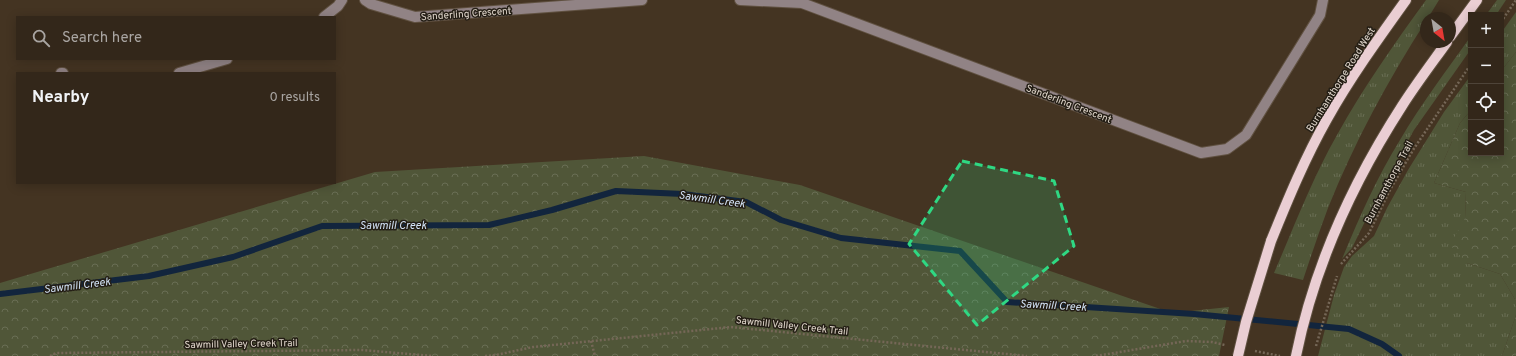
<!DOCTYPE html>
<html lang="en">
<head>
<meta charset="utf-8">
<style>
  body { margin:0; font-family:Overpass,sans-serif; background:#3b2f23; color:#f1f3f6 }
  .controls { position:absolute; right:12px; top:12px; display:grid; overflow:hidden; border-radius:0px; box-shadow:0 2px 10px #0003 }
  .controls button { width:36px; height:36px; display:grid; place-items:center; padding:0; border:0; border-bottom:1px solid #4e4439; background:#33271a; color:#f1f3f6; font:20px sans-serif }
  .compass { position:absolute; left:1420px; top:12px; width:36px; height:36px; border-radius:50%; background:#33271a; box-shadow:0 2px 10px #0003; rotate:149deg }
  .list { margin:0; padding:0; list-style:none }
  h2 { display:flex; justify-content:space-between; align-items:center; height:52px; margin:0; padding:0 16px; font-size:17px }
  h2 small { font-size:13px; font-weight:400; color:#a9a5a2 }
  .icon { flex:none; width:22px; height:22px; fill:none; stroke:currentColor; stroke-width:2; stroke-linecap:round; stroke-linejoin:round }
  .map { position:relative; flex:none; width:1516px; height:356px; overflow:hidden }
  .search { position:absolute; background:#33271a; box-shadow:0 2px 10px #0003; left:16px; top:16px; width:320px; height:44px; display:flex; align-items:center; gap:10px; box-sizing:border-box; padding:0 14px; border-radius:0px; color:#a9a5a2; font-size:15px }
  .panel { position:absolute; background:#33271a; box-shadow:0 2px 10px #0003; left:16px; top:72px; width:320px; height:112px; border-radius:0px }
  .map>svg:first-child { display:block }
</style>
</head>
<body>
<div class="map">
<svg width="1516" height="356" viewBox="0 0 1516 356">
  <defs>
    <pattern id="grass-tufts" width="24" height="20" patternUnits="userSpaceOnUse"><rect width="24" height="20" fill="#505638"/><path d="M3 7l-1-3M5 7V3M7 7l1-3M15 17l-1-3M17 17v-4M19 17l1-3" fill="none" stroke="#696e54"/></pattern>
    <pattern id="forest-crowns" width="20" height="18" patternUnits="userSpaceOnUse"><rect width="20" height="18" fill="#505638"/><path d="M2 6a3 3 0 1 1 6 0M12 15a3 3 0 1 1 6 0" fill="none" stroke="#696e54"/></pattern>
  </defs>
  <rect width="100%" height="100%" fill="#443422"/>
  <g fill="url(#grass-tufts)">
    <path d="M1426 0H1439L1428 18H1426V21C1388 80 1354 143 1328 208 1319 232 1311 256 1303 280L1274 273C1294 227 1312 179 1337 135 1363 88 1394 44 1426 0Z"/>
    <path d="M1497 0H1506L1496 15H1486Z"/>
    <path d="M1516 12V52L1501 71V33Z"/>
    <path d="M1471 36V49L1414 130 1376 199 1352 248 1342 259C1359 218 1377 177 1400 140 1421 104 1447 70 1471 36Z"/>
    <path d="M1471 75V110L1460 123 1434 183 1466 192 1465 218 1467 263 1500 274 1516 301V315L1502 356H1318L1334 295 1344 267 1352 256 1374 236 1387 208 1408 170 1444 112Z"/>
  </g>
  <g fill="url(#forest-crowns)">
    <path d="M1516 52V301L1500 274 1467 263 1450 245 1465 218 1466 192 1434 183 1460 123 1471 110V153H1501V71Z"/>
    <path d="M644 156 800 185 1172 313 1229 307 1219 356H0V283L375 172Z"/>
    <path d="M1516 315V356H1502Z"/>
  </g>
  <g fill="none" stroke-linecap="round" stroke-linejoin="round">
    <path stroke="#12253d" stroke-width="6" d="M0 294 149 276 233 257 322 226 489 225 552 210 616 191 683 194 746 202 781 220 841 238 960 251 1007 302 1194 314 1349 329 1382 344 1399 356"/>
    <g stroke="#605141" stroke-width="12">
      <g id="minor">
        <path d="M365 0 371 4 415 17 642 0"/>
        <path d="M740 0 802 3 1201 153 1227 149 1246 135 1320 15 1323 0"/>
        <path d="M324 17 338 6 342 0"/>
        <path d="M61 73H63"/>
        <path d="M179 73 227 59"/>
      </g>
    </g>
    <g stroke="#605141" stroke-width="12">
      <g id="major">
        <path d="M1450 37 1477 0"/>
        <path d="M1271 241C1288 199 1305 158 1327 119 1350 78 1378 39 1406 0"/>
        <path d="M1296 356C1314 267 1353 182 1402 106 1416 84 1432 63 1447 42"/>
      </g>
    </g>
    <g stroke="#756757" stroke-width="2.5" stroke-dasharray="2 2" stroke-linecap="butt">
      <path d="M1501 22 1516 0"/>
      <path d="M1341 264 1369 233 1390 190 1413 150 1471 64"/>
      <path d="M591 341 595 356"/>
      <path d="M1316 346 1337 276"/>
      <path d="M1255 351 1280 356"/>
      <path d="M50 356 56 353 362 350 433 356"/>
      <path d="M485 356 496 355 533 347 731 327 1027 356"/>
      <path d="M1096 356 1186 341 1212 342 1225 345"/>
    </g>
    <use href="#minor" stroke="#918385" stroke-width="10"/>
    <use href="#major" stroke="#eaced3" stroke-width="10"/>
    <g stroke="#605141" stroke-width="12" stroke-linecap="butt">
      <path id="major-bridge" d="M1238 356 1246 322 1271 241"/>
    </g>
    <use href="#major-bridge" stroke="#eaced3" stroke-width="10"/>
  </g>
  <path fill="#2fd883" fill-opacity="0.2" stroke="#2fd883" stroke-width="3" stroke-dasharray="8 5" stroke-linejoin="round" d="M962 161 1054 181 1074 246 977 325 909 244Z"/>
  <g text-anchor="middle" stroke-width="3" stroke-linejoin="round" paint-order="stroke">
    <g font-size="10" fill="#e1d7cc" stroke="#241e15">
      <text transform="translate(466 13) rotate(-4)" y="4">Sanderling Crescent</text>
      <text transform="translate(1340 79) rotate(-58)" y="4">Burnhamthorpe Road West</text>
      <text transform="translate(1069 103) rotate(21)" y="4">Sanderling Crescent</text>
      <text transform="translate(1388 182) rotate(-62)" y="4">Burnhamthorpe Trail</text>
      <text transform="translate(792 325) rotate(6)" y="4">Sawmill Valley Creek Trail</text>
      <text transform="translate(241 343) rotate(-1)" y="4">Sawmill Valley Creek Trail</text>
    </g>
    <g font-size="11" font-style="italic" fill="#d3e3f7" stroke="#241e15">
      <text transform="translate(712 199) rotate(8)" y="4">Sawmill Creek</text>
      <text x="393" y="229">Sawmill Creek</text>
      <text transform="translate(77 285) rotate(-7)" y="4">Sawmill Creek</text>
      <text transform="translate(1053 305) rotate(3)" y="4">Sawmill Creek</text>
    </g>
  </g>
</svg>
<div class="controls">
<button>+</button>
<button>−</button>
<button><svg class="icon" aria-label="locate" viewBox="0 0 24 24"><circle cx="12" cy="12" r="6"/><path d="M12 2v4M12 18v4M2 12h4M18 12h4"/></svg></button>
<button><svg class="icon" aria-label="layers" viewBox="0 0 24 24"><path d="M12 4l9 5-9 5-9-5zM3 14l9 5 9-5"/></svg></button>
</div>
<svg class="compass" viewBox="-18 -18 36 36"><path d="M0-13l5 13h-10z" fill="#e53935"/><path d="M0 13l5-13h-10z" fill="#a9a5a2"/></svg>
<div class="search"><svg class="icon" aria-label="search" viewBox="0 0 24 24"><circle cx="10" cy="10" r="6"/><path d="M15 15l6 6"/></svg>Search here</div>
<section class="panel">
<h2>Nearby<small>0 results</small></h2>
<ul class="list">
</ul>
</section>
</div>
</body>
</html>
